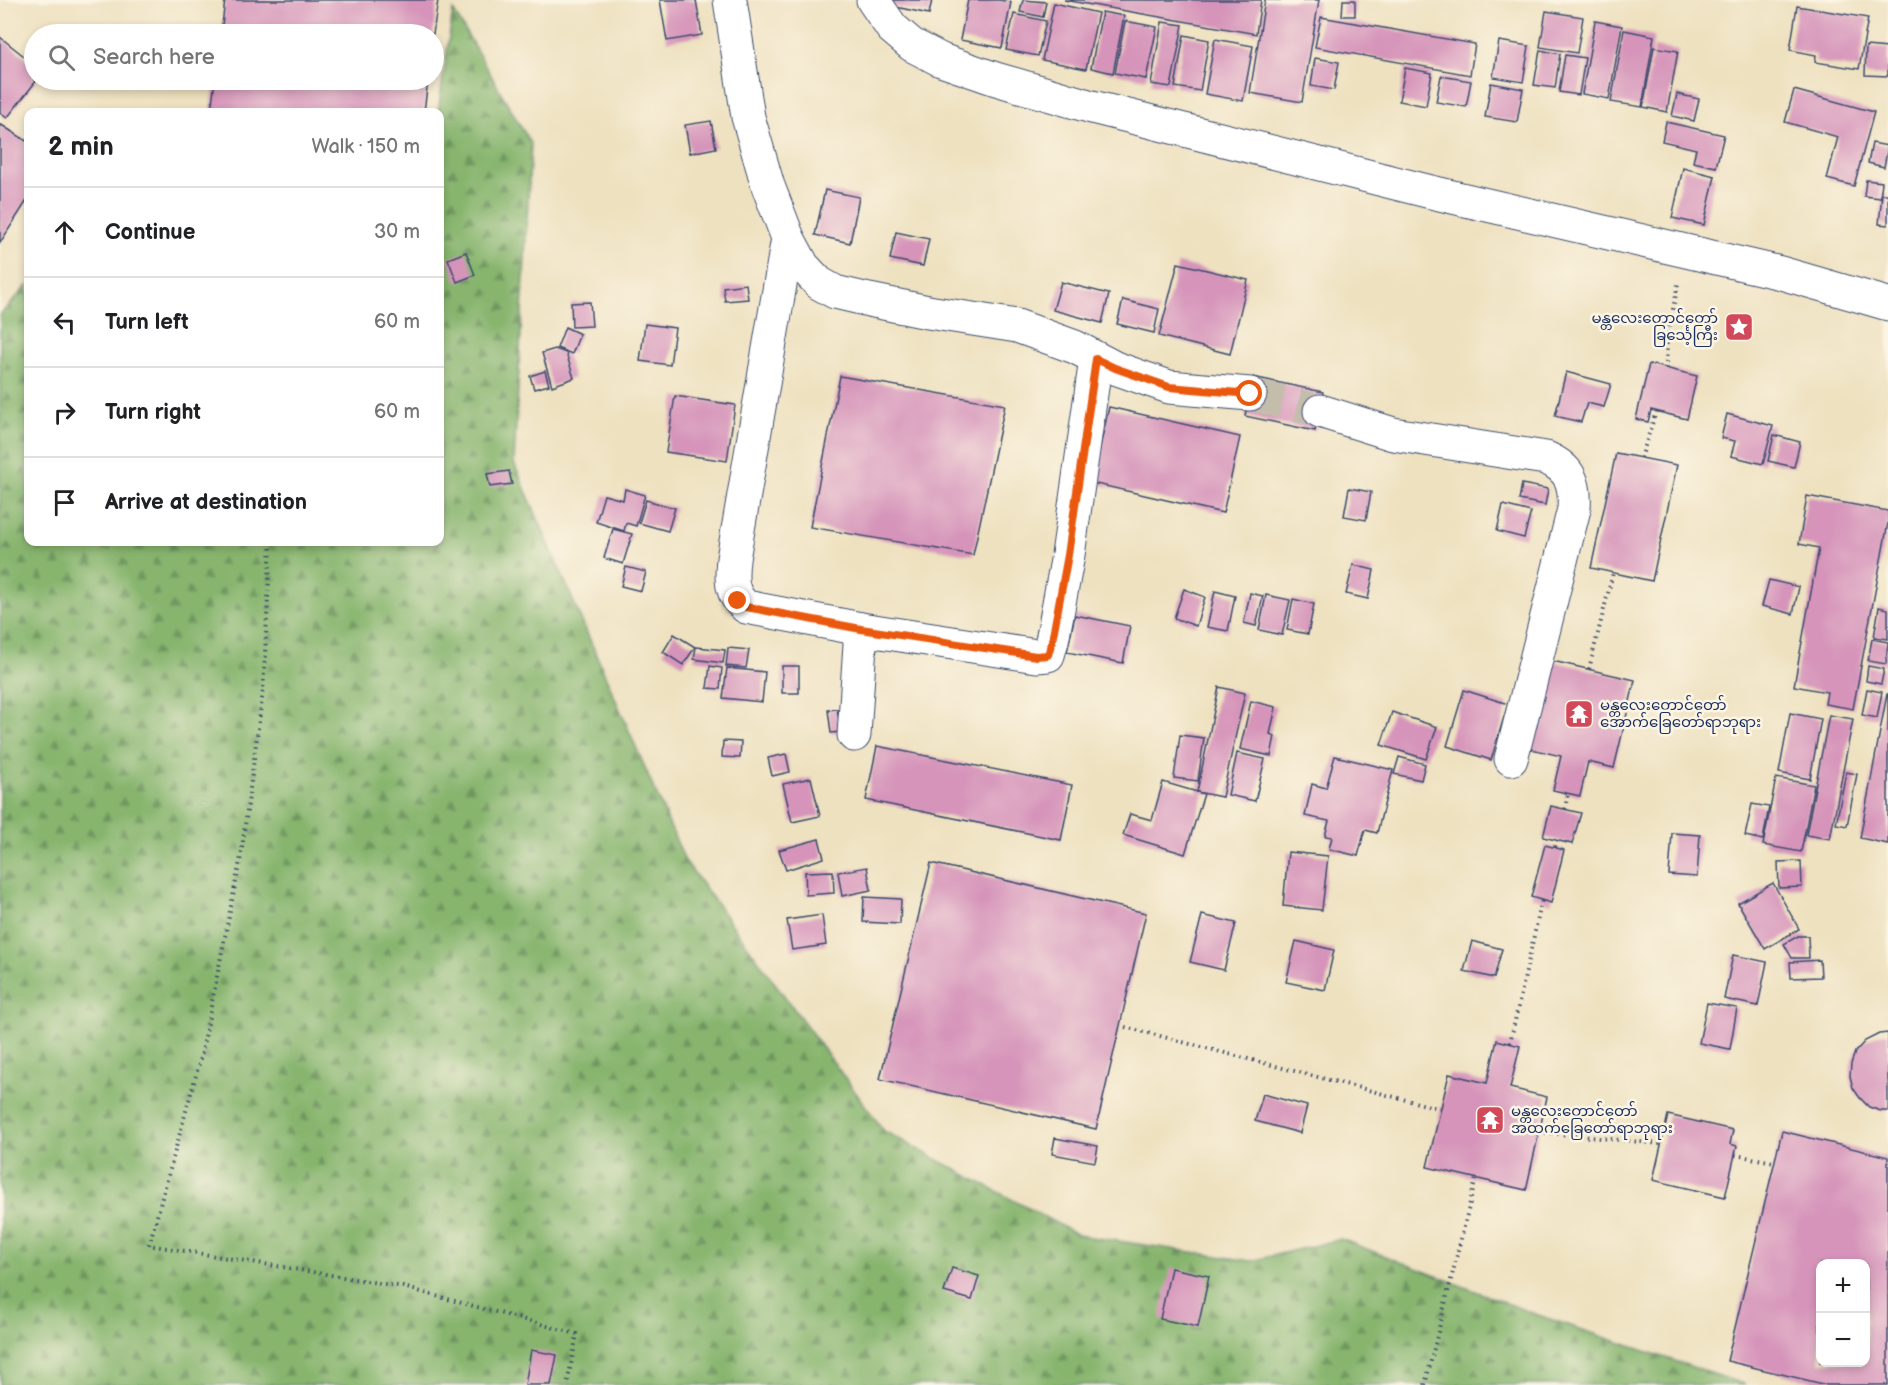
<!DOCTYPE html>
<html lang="en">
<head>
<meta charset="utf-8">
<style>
  body { margin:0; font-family:"Balsamiq Sans","Noto Sans Myanmar",sans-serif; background:#f6f6f6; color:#202124 }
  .controls { position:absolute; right:18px; bottom:18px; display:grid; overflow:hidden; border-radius:12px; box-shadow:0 3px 9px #0003 }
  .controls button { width:54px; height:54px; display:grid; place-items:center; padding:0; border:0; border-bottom:2px solid #e0e0e0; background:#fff; color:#202124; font:30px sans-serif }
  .stop { position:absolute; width:18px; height:18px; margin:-14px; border:4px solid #ea580c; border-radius:50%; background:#fff }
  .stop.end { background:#ea580c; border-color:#fff; box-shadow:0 2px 6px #0008 }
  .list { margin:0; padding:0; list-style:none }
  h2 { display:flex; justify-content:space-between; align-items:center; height:78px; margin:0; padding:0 24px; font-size:26px }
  h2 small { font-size:20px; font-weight:400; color:#757577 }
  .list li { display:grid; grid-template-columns:39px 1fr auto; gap:18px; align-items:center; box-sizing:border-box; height:90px; padding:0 24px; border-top:2px solid #e0e0e0 }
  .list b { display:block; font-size:22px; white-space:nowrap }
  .list em { font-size:20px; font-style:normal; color:#757577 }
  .icon { flex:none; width:33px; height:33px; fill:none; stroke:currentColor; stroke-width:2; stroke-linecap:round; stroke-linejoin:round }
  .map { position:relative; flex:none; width:1888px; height:1385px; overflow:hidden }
  .search { position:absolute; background:#fff; box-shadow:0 3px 9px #0003; left:24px; top:24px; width:420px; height:66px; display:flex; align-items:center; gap:15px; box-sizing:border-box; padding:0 21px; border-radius:33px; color:#757577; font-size:22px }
  .panel { position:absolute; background:#fff; box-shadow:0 3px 9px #0003; left:24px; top:108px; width:420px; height:438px; border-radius:12px }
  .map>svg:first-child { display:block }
</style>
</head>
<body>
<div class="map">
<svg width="1888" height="1385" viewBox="0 0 1888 1385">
  <defs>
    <pattern id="forest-firs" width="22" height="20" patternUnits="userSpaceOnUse" patternTransform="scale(1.5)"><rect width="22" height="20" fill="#87b56e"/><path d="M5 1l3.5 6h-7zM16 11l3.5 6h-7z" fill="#6e945e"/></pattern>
  </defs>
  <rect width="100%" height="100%" fill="#fcf5e5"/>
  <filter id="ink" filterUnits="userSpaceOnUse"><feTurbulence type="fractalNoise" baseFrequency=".0167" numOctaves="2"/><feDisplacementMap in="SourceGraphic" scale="12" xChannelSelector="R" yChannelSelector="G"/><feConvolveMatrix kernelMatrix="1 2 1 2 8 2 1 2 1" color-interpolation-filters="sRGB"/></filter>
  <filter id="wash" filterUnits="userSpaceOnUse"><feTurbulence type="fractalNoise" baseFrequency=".008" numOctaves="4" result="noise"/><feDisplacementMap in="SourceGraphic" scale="24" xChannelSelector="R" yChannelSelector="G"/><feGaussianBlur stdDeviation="1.35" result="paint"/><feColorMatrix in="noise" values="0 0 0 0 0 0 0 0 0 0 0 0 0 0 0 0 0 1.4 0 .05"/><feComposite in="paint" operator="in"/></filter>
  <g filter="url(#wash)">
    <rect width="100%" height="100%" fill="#eee1c0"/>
    <path fill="url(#forest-firs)" stroke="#517266" stroke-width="1.5" d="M453 10 531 144 514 463 685 861 884 1131 1078 1235 1251 1261 1341 1239 1532 1313 1746 1385H0V315L28 285V542H440V112H438Z"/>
    <g id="blocks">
      <g fill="#d694ba" fill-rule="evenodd">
        <path d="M225 0H438L433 34H221Z"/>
        <path d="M660 0H696L702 35 667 41Z"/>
        <path d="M892 0H932L929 14 891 6Z"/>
        <path d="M968 0H999L1011 2 1002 48 960 40Z"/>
        <path d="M1023 0 1046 2 1043 17 1020 12Z"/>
        <path d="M1064 0H1261L1256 34Z"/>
        <path d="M1265 0H1319L1302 102 1250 93Z"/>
        <path d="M1343 0H1355V16H1342Z"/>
        <path d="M1054 3 1098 13 1086 69 1042 60Z"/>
        <path d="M1797 6 1868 18 1859 69 1815 62 1816 55 1790 50Z"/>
        <path d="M1546 11 1583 17 1577 53 1540 47Z"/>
        <path d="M1102 12 1124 16 1113 73 1091 68Z"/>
        <path d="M1014 14 1046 21 1038 56 1006 50Z"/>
        <path d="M1321 17 1475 44 1470 75 1315 47Z"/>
        <path d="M1125 21 1157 27 1146 79 1115 73Z"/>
        <path d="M1595 21 1622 26 1609 99 1582 94Z"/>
        <path d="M1162 22 1183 25 1171 87 1151 84Z"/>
        <path d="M1624 30 1654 36 1642 107 1611 102Z"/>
        <path d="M1184 35 1209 40 1200 91 1175 87Z"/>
        <path d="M0 37 34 64V80H37L7 118 0 113Z"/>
        <path d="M1215 39 1253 46 1243 101 1205 94Z"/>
        <path d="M1499 41 1529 46 1523 82 1493 77Z"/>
        <path d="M1866 46 1888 48V76L1865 75Z"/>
        <path d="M1654 47 1678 51 1667 112 1643 107Z"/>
        <path d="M1540 50 1560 54 1555 88 1534 85Z"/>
        <path d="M1565 55 1585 58 1579 95 1559 92Z"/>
        <path d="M1315 58 1339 62 1334 90 1311 86Z"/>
        <path d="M1405 68 1432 73 1426 106 1399 101Z"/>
        <path d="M1441 76 1471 81 1466 107 1436 102Z"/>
        <path d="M215 80H428L424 112H211Z"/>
        <path d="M1491 83 1523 89 1517 122 1485 117Z"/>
        <path d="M1794 90 1874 112 1854 186 1827 179 1838 137 1785 122Z"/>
        <path d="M1677 94 1699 99 1694 121 1672 116Z"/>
        <path d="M711 121 716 148 690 153 685 125Z"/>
        <path d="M1666 122 1724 135 1716 167 1693 162 1696 149 1662 141Z"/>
        <path d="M0 124 28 142V199L0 243Z"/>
        <path d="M1872 143 1888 146 1884 167 1868 163Z"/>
        <path d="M1683 168 1715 176 1704 225 1672 218Z"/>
        <path d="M1866 180 1882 182 1880 198 1864 196Z"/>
        <path d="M825 190 859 197 850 243 815 235Z"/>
        <path d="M1882 194H1888V225L1879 224Z"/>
        <path d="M896 232 929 239 923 266 890 259Z"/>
        <path d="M466 252 475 275 457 282 448 259Z"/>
        <path d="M1178 263 1248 280 1230 354 1159 336Z"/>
        <path d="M1061 282 1109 294 1102 323 1053 310Z"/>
        <path d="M746 284 748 299 725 301 723 287Z"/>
        <path d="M1123 300 1159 309 1154 333 1117 324Z"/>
        <path d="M590 302 592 326 572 327 571 303Z"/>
        <path d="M645 324 675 328 670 365 640 361Z"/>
        <path d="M565 327 580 334 572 354 557 348Z"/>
        <path d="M555 349 566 353 574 378 552 386 542 353Z"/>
        <path d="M1649 364 1697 376 1687 419 1651 410 1648 422 1636 419Z"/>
        <path d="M545 371 549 385 534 389 530 376Z"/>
        <path d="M1566 372 1611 384 1604 407 1587 403 1581 422 1555 416Z"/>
        <path d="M840 376 1005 405 973 555 810 527Z"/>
        <path d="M1253 377 1323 392 1315 431 1245 416Z"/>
        <path d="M675 396 735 405 727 461 666 452Z"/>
        <path d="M1109 407 1240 437 1223 513 1092 483Z"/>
        <path d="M1727 414 1773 426 1763 464 1731 456 1735 441 1721 438Z"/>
        <path d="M1774 435 1800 442 1794 467 1768 461Z"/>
        <path d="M1616 453 1677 465 1652 581 1591 568Z"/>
        <path d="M509 471 512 484 490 487 487 474Z"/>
        <path d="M1522 484 1548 489 1545 505 1519 500Z"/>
        <path d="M1349 488 1371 492 1366 520 1344 516Z"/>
        <path d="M625 489 645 495 636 526 626 523 624 531 596 522 604 495 623 500Z"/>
        <path d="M1807 496 1888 511V523L1853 709 1825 704 1827 692 1794 686 1819 548 1799 544Z"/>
        <path d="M646 500 675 508 668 531 639 523Z"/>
        <path d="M1503 505 1531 512 1524 538 1497 531Z"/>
        <path d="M613 529 632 534 623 564 604 558Z"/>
        <path d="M1353 565 1374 570 1368 599 1346 594Z"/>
        <path d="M626 567 646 572 641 591 621 586Z"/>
        <path d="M1769 580 1799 587 1793 614 1762 606Z"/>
        <path d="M1184 589 1205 597 1196 626 1174 618Z"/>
        <path d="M1215 591 1235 596 1228 631 1207 627Z"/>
        <path d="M1250 593 1263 596 1256 626 1244 623Z"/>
        <path d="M1266 595 1290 600 1282 635 1259 630Z"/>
        <path d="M1293 599 1314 604 1308 634 1287 630Z"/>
        <path d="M1879 607 1888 609V639L1874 637Z"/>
        <path d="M1075 615 1130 626 1123 663 1067 652Z"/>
        <path d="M674 634 695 647 683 665 663 652Z"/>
        <path d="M1872 639 1888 642 1886 664 1868 661Z"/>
        <path d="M696 647 725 650 723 663 694 659Z"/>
        <path d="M728 648 749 650 746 668 726 666Z"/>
        <path d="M1544 659 1635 680 1614 768 1588 762 1580 796 1553 790 1561 756 1523 747Z"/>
        <path d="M710 666 722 668 720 689 707 688Z"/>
        <rect x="782" y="666" width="17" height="27"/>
        <path d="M1868 666 1884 669 1881 684 1866 681Z"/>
        <path d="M727 668 765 672 762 702 723 698Z"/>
        <path d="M1219 687 1245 693 1222 797 1197 792Z"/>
        <path d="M1867 689 1882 692 1877 718 1862 715Z"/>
        <path d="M1464 690 1508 704 1491 760 1447 746Z"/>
        <path d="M1887 694H1888V844L1860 838Z"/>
        <path d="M1251 701 1276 707 1270 734 1275 736 1271 756 1240 749Z"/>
        <path d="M837 709 841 732 831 733 828 710Z"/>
        <path d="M1392 712 1437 727 1426 759 1381 745Z"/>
        <path d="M1790 713 1821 719 1810 779 1779 773Z"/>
        <path d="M1829 715 1853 719 1830 839 1806 835Z"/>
        <path d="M1180 735 1204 738 1198 781 1174 778Z"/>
        <path d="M723 741 741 742 740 758 722 757Z"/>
        <path d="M877 746 1072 785 1061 840 866 800Z"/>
        <path d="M1237 753 1265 759 1255 801 1228 795Z"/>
        <path d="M786 754 790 772 772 776 768 758Z"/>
        <path d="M1335 756 1393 770 1377 833 1365 830 1358 856 1329 849 1332 837 1325 836 1329 821 1305 816 1312 784 1326 788Z"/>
        <path d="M1399 757 1425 764 1421 780 1394 774Z"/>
        <path d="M1846 772 1857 774 1847 826 1836 824Z"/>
        <path d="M811 778 820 816 792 822 783 784Z"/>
        <path d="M1776 778 1814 785 1801 852 1763 845Z"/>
        <path d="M1163 782 1204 794 1185 854 1123 835 1130 814 1152 820Z"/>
        <path d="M1752 804 1769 807 1763 840 1745 836Z"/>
        <path d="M1551 806 1581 813 1572 844 1543 837Z"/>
        <path d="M1672 833 1700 835 1697 877 1669 875Z"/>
        <path d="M819 839 824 858 786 870 779 850Z"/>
        <path d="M1545 845 1564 850 1551 903 1531 897Z"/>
        <path d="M1288 852 1328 856 1322 910 1283 906Z"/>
        <path d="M1801 861 1802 887 1779 888 1778 862Z"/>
        <path d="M931 863 1146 913 1096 1129 880 1079Z"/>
        <path d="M867 867 871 890 842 896 838 872Z"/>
        <path d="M833 871 834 893 806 895 805 872Z"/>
        <path d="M1773 883 1799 929 1765 949 1738 903Z"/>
        <path d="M864 897 901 899 900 924 863 922Z"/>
        <path d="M822 915 826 945 792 950 787 920Z"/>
        <path d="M1202 915 1236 923 1224 970 1190 962Z"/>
        <path d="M1798 936H1808L1809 958H1792L1784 944Z"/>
        <path d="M1296 941 1334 950 1325 990 1286 982Z"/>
        <path d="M1472 941 1502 949 1494 978 1464 971Z"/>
        <path d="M1733 955 1767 962 1758 1006 1724 999Z"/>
        <path d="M1820 960 1821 977 1791 978 1790 962Z"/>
        <path d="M1707 1003 1737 1008 1730 1049 1699 1043Z"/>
        <path d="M1888 1033V1111H1881L1869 1107 1860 1098 1853 1088 1850 1076 1851 1064 1855 1052 1865 1041 1879 1034Z"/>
        <path d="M1497 1040 1520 1046 1510 1088 1547 1097 1526 1190 1427 1167 1449 1074 1487 1083Z"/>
        <path d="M1263 1094 1307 1106 1300 1133 1255 1121Z"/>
        <path d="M1668 1115 1733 1130 1730 1144 1737 1146 1725 1197 1653 1180Z"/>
        <path d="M1782 1131 1888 1157V1385H1827L1727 1361ZM1820 1264H1866V1362H1820Z"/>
        <path d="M1055 1138 1098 1146 1095 1162 1052 1154Z"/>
        <path d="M952 1268 979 1276 972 1300 944 1292Z"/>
        <path d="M1171 1268 1209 1276 1198 1327 1160 1319Z"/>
        <path d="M531 1350 557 1355 551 1385H525Z"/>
      </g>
    </g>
  </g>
  <g filter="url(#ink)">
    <use href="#blocks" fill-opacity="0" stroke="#3b4a6d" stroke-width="1.5"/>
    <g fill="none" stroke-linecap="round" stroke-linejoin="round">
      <path stroke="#c4bdac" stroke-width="33" stroke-dasharray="33 16" stroke-linecap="butt" d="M1250 394 1320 411"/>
      <g stroke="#3b4a6d" stroke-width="35">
        <g id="minor">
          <path d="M730 0 748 117 768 186 788 238 803 266 819 283 835 292 869 300 928 312 1017 326 1075 347 1115 368 1169 387 1250 394"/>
          <path d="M873 0 892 28 912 45 941 60 996 79 1092 107 1192 132 1431 192 1781 273 1888 304"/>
          <path d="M788 238 733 559C731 578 730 594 746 607L861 629 1037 656 1048 655 1052 641 1068 555 1096 359"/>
          <path d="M1320 411 1393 434 1546 458C1570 468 1576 483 1574 509L1511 759"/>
          <path d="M854 735 861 629"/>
        </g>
      </g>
      <g stroke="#3b4a6d" stroke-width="4" stroke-dasharray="1.5 4.5" stroke-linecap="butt">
        <path d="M1666 369 1667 339 1678 284"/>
        <path d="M1641 458 1656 412"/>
        <path d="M271 542 263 691 241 856 201 1057 149 1245 403 1287 577 1334 567 1385"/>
        <path d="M1589 669 1613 573"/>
        <path d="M1565 809 1568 793"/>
        <path d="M1555 847 1558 841"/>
        <path d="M1125 1027 1441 1109"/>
        <path d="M1510 1043 1542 900"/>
        <path d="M1539 1132 1661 1144"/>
        <path d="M1735 1155 1774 1162"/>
        <path d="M1425 1385 1476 1178"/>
      </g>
      <use href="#minor" stroke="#fff" stroke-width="33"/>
    </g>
  </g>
  <g fill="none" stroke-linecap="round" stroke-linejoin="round" filter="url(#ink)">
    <path stroke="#ea580c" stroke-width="8" d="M738 601 746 607 861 629 1036 656 1048 655 1052 641 1068 555 1096 359 1115 368 1169 387 1250 394"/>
  </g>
  <defs>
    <g id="sight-square" transform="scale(1.5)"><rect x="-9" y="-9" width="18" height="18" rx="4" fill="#d1495b" stroke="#fcf5e5"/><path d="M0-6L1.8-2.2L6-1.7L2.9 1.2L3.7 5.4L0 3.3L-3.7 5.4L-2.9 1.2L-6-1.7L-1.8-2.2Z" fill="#fff"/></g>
    <g id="temple-square" transform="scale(1.5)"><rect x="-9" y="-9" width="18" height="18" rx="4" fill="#d1495b" stroke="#fcf5e5"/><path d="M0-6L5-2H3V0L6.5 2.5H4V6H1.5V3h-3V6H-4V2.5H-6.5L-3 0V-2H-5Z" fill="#fff"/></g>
  </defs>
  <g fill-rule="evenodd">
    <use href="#sight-square" x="1739" y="327"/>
    <use href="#temple-square" x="1579" y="714"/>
    <use href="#temple-square" x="1490" y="1120"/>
  </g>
  <g text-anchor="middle" stroke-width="5" stroke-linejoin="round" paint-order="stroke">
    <g font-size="15" fill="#1b2f5e" stroke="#fcf5e5" text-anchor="start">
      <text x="1718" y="323" text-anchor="end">မန္တလေးတောင်တော်<tspan x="1718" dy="17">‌ခြင်္သေ့ကြီး</tspan></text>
      <text x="1600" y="710">မန္တ‌လေးတောင်တော်<tspan x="1600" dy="17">အောက်ခြေတော်ရာဘုရား‌</tspan></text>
      <text x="1511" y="1116">မန္တ‌လေးတောင်တော်<tspan x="1511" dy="17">အထက်ခြေတော်ရာဘုရား‌</tspan></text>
    </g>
  </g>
</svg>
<div class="controls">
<button>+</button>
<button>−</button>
</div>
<div class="stop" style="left:1250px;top:394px"></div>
<div class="stop end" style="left:738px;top:601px"></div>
<div class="search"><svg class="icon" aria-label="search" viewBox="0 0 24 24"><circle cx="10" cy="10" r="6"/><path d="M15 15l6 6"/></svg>Search here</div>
<section class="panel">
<h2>2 min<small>Walk · 150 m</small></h2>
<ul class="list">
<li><svg class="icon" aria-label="ahead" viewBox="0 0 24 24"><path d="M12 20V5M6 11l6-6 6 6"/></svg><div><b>Continue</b></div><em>30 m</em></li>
<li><svg class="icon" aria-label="left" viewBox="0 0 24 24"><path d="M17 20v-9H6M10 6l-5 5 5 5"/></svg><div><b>Turn left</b></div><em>60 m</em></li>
<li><svg class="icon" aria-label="right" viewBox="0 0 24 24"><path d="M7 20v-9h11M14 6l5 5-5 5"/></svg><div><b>Turn right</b></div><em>60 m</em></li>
<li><svg class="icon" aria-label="arrive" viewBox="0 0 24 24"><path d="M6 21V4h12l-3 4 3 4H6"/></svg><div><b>Arrive at destination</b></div></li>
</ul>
</section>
</div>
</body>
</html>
